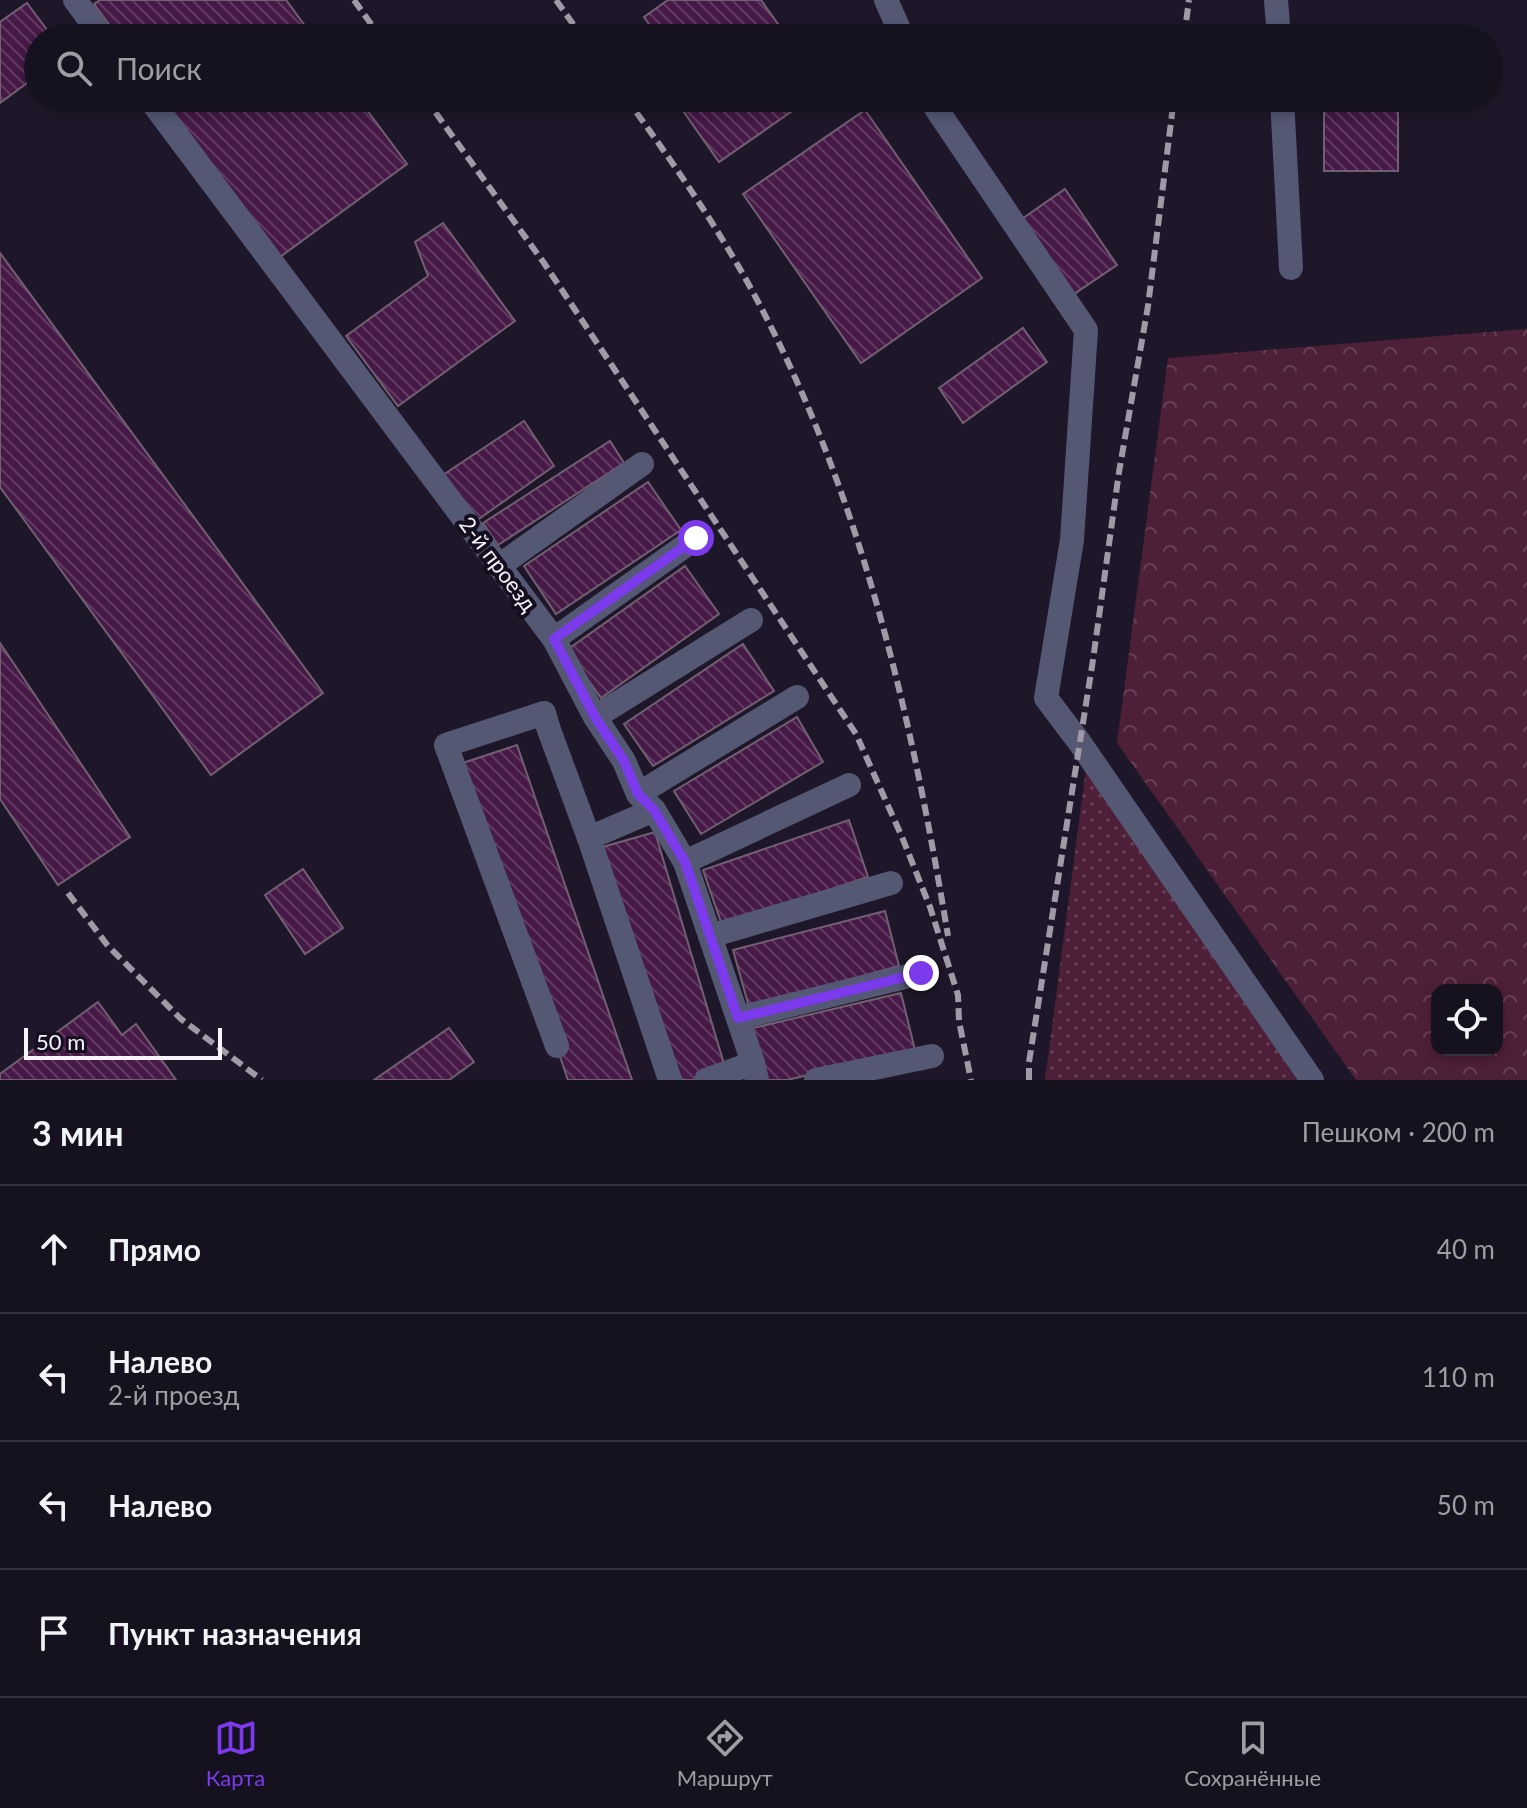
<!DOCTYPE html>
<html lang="ru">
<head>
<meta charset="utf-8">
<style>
  body { margin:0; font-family:Lato,sans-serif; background:#1f1a28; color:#f1f3f6 }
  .controls { position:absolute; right:24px; bottom:24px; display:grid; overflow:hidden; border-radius:16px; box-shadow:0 4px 12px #0003 }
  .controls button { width:72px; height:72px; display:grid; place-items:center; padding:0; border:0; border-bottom:2px solid #35313d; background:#16111f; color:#f1f3f6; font:40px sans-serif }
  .scale { position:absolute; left:24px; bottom:20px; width:198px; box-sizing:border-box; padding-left:8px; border:4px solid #f7f3fd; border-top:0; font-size:22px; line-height:28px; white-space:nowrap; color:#f7f3fd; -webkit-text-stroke:6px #150e1f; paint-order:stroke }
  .stop { position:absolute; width:24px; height:24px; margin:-18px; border:6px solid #7c3aed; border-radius:50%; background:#fff }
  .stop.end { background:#7c3aed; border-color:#fff; box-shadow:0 2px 8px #0008 }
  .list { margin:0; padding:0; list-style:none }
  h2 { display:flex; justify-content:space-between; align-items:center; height:104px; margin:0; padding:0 32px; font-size:34px }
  h2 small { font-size:26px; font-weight:400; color:#9e9da4 }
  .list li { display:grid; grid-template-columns:52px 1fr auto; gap:24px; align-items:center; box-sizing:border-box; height:128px; padding:0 32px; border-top:2px solid #35313d }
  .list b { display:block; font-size:30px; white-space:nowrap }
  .list p { margin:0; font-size:26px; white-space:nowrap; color:#9e9da4 }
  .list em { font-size:26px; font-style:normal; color:#9e9da4 }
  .icon { flex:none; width:44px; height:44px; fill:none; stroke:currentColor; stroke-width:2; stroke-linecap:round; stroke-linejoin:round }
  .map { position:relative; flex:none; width:1527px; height:1080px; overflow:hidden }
  .search { position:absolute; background:#16111f; box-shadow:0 4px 12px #0003; left:24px; right:24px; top:24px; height:88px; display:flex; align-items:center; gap:20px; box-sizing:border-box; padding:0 28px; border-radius:44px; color:#9e9da4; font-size:30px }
  .sheet { height:616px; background:#16111f }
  nav { display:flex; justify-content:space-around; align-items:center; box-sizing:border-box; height:112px; border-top:2px solid #35313d; background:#16111f; font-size:22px; color:#9e9da4 }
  nav a { display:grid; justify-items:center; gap:4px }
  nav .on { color:#7c3aed }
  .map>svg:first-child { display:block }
</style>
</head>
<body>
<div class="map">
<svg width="1527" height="1080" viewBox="0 0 1527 1080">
  <defs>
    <pattern id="grass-dots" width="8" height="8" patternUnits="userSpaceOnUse" patternTransform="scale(2)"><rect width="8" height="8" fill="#4e1f38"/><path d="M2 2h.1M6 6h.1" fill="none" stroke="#684056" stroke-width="1.8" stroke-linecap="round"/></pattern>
    <pattern id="forest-crowns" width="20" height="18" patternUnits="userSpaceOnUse" patternTransform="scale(2)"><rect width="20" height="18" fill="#4e1f38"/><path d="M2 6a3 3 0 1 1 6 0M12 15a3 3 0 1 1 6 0" fill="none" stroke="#684056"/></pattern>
    <pattern id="building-back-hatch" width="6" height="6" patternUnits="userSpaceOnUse" patternTransform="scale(2)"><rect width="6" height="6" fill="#461947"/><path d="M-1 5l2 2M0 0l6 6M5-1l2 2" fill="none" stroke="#613b62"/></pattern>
  </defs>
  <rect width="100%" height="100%" fill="#1e1729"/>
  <path fill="url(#grass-dots)" d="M1086 769 1169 888 1297 1080H1045Z"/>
  <path fill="url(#forest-crowns)" fill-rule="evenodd" d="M1527 329V1080H1356L1117 743 1168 358ZM1437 990H1497V1050H1437Z"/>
  <g fill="url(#building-back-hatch)" stroke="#726072" stroke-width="2">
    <path d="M100 0H286L314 38H119L94 4Z"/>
    <path d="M668 0H761L788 38H659L644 17Z"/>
    <path d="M27 3 53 38H38V75L0 103V22Z"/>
    <path d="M163 98H358L407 164 280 257Z"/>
    <path d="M674 98H811L719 162Z"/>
    <rect x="1324" y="98" width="74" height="73"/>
    <path d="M865 110 982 278 861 363 743 194Z"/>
    <path d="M1065 189 1117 265 1071 296 1019 221Z"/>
    <path d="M443 223 515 321 398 406 346 336 428 276 415 242Z"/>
    <path d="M0 253 323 693 211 775 0 487Z"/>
    <path d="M1023 328 1047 362 963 423 939 388Z"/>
    <path d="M524 421 554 466 473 523 440 477Z"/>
    <path d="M610 441 624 463 498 545 483 523Z"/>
    <path d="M648 482 681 530 556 614 524 566Z"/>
    <path d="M685 566 719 614 601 698 567 650Z"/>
    <path d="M0 643 130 837 58 885 0 799Z"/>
    <path d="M743 644 774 691 653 766 624 724Z"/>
    <path d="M797 717 823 762 701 834 674 791Z"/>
    <path d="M517 745 632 1080H568L460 764Z"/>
    <path d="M849 820 868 877 722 925 703 870Z"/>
    <path d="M655 832 727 1074 707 1080H671L599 848Z"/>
    <path d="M303 869 343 928 305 954 265 895Z"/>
    <path d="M885 911 899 966 749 1007 733 950Z"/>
    <path d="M901 993 915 1050 787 1080H766L753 1028Z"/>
    <path d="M98 1002 122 1035 136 1024 176 1080H0V1074Z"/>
    <path d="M449 1028 474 1062 449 1080H374Z"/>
  </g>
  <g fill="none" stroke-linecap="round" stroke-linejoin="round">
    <g stroke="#545873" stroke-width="24">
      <path d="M75 0 103 38"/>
      <path d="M886 0 903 38"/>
      <path d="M1276 0 1279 38"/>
      <path d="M149 98 554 639 595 717 624 761 638 794 654 810 685 862 753 1063 757 1080"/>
      <path d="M929 98 1086 330 1072 540 1046 698 1080 743 1312 1080"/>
      <path d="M1282 98 1291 268"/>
      <path d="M499 566 642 464"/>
      <path d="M554 639 696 538"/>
      <path d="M595 717 751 620"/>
      <path d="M638 794 797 697"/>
      <path d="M654 810 589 838 670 1080"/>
      <path d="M685 862 849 785"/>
      <path d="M710 936 891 883"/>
      <path d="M738 1018 921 973"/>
      <path d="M557 1046 446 745 544 713 549 730 589 838"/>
      <path d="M706 1080 753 1063"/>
      <path d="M816 1080 932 1056"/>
    </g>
    <g stroke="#a09aa8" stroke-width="6" stroke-dasharray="12 6" stroke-linecap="butt">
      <path d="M354 0 381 38"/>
      <path d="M556 0 583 38"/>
      <path d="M1184 38 1189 0"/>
      <path d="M425 98 544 263 856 734 902 837 930 907 958 995 959 1021 971 1080"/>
      <path d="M626 98C677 168 727 240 766 317 865 510 913 724 948 936"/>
      <path d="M68 893 108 946 181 1019 262 1080"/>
      <path d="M1029 1080V1062L1093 660 1119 472 1148 306 1174 98"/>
    </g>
  </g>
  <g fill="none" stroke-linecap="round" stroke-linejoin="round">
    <path stroke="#7c3aed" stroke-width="10" d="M696 538 554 639 595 717 624 761 638 794 654 810 685 862 738 1018 921 973"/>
  </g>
  <g text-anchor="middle" stroke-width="8" stroke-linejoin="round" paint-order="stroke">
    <g font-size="22" fill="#f7f3fd" stroke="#150e1f">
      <text transform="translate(498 564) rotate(53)" y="8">2-й проезд</text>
    </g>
  </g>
</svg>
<div class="controls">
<button><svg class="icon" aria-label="locate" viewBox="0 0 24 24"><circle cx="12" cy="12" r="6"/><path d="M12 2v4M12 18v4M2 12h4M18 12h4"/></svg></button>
</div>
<div class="scale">50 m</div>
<div class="stop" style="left:696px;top:538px"></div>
<div class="stop end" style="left:921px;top:973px"></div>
<div class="search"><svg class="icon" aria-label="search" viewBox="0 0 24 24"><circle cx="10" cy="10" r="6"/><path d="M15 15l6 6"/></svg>Поиск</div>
</div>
<section class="sheet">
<h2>3 мин<small>Пешком · 200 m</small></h2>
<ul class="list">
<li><svg class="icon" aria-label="ahead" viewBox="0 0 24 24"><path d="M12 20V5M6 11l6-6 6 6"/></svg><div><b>Прямо</b></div><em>40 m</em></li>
<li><svg class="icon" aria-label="left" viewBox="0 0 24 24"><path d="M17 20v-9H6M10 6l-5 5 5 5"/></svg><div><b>Налево</b><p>2-й проезд</p></div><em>110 m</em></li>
<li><svg class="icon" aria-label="left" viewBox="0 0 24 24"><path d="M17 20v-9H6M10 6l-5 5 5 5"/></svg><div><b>Налево</b></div><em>50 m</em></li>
<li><svg class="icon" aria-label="arrive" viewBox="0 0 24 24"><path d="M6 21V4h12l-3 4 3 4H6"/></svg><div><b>Пункт назначения</b></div></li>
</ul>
</section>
<nav>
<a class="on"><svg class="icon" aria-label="map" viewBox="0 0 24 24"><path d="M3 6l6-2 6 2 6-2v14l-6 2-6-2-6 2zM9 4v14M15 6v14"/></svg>Карта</a>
<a><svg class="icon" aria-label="directions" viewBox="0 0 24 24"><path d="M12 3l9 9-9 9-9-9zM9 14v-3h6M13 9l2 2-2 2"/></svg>Маршрут</a>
<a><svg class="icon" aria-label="saved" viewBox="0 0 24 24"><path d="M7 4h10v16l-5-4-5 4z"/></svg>Сохранённые</a>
</nav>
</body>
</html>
